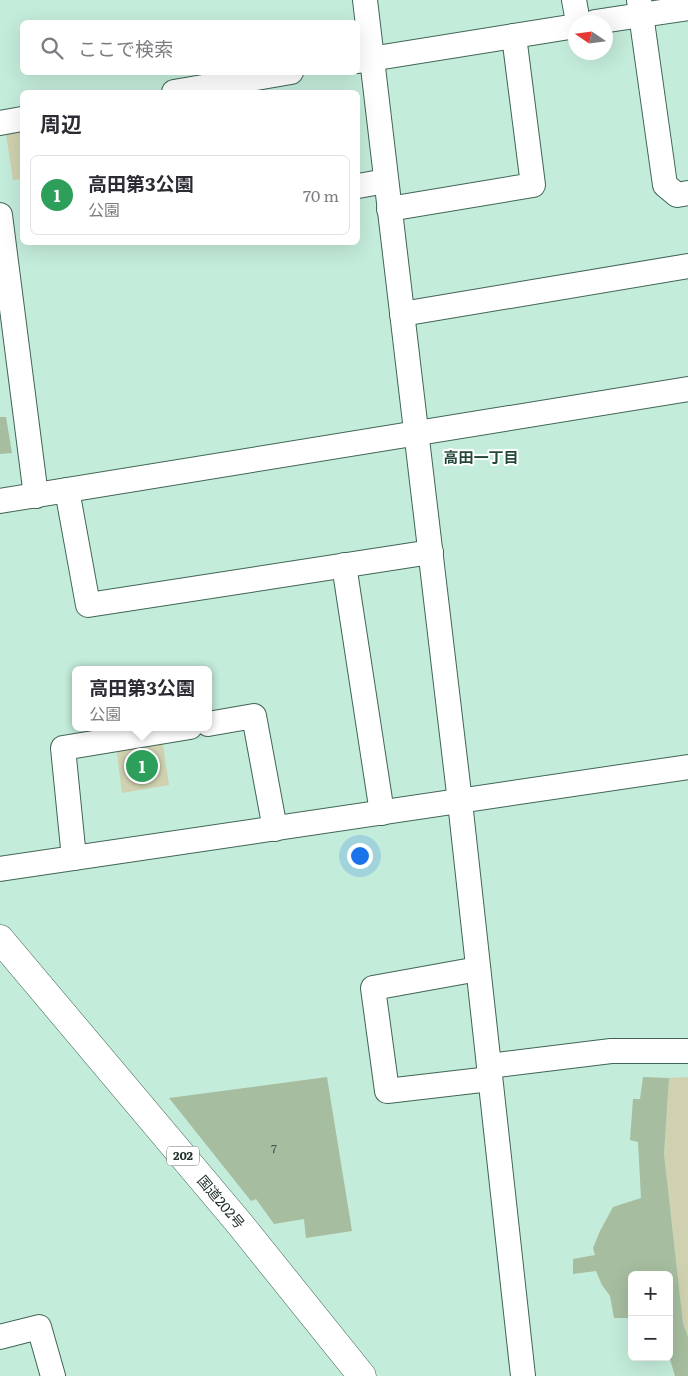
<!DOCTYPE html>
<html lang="ja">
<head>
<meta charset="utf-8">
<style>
  body { margin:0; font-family:Literata,"Noto Sans JP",serif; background:#f2f2f3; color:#2b2b33 }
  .controls { position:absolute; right:15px; bottom:15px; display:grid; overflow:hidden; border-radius:8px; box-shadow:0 5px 20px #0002 }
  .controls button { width:45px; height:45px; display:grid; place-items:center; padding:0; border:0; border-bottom:1px solid #e1e1e2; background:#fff; color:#2b2b33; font:25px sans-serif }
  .compass { position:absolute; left:568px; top:15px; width:45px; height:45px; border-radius:50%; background:#fff; box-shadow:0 5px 20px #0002; rotate:283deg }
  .you { position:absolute; left:359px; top:855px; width:18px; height:18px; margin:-12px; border:4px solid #fff; border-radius:50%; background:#1a73e8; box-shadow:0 0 0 8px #1a73e833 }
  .badge { display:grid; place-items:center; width:32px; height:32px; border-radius:50%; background:#c43534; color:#fff; font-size:16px; font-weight:700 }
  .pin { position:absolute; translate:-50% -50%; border:2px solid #fff; box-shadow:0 1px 5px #0006 }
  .popup { position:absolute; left:72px; top:666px; width:140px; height:65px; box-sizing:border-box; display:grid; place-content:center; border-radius:8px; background:#fff; filter:drop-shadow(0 1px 4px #0005); font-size:16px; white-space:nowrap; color:#7c7c81 }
  .popup b { font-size:19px; color:#2b2b33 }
  .popup::after { content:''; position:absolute; left:50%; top:100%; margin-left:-10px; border:10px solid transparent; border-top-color:#fff }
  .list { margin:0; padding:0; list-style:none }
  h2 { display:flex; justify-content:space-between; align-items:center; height:65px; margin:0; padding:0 20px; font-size:21px }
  h2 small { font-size:16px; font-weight:400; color:#7c7c81 }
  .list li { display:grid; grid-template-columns:32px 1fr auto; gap:15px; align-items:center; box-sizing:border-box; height:80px; margin:0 10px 10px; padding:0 10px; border:1px solid #e1e1e2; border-radius:8px }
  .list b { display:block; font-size:19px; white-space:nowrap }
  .list p { margin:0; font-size:16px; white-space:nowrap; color:#7c7c81 }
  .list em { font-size:16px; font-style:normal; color:#7c7c81 }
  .icon { flex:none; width:28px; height:28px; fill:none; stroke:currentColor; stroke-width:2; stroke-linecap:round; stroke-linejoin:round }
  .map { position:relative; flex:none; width:688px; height:1376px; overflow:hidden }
  .search { position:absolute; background:#fff; box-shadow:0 5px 20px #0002; left:20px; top:20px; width:340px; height:55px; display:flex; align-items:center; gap:12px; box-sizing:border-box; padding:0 18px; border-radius:8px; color:#7c7c81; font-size:19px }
  .panel { position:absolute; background:#fff; box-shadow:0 5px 20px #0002; left:20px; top:90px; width:340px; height:155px; border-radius:8px }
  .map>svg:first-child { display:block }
</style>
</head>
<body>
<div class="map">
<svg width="688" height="1376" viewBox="0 0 688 1376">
  <rect width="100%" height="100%" fill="#c4ecda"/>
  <g fill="#cfd1b0">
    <path d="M22 131V179L13 180 6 134Z"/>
    <path d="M162 738 169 785 122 793 116 746Z"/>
    <path d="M688 1077V1337L683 1323 664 1154 669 1078Z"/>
  </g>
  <g fill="#a6bd9f">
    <path d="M0 417H6L12 453 0 454Z"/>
    <path d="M327 1077 352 1231 306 1238 304 1219 274 1224 256 1199 251 1201 169 1098Z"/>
    <path d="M643 1077 669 1078 664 1154 683 1323 688 1337V1376H675L669 1356V1275H632V1318H614L610 1296 602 1285 596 1271 573 1274V1259L595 1255 593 1248 600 1231 613 1207 641 1198 638 1142 630 1140 633 1099H640Z"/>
  </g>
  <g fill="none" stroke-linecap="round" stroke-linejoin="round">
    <g stroke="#406555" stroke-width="26">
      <g id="minor">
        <path d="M365 0 460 802 523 1376"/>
        <path d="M574 0 578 22"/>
        <path d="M639 0 665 185 677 195 688 193"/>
        <path d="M595 22 688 8"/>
        <path d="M358 61 576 26"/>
        <path d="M174 92 291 72"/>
        <path d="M0 123 22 119"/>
        <path d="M358 186 386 181"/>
        <path d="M389 209 533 185 514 36"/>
        <path d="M0 215 36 496"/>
        <path d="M402 314 688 266"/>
        <path d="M67 490 88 605 431 552"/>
        <path d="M0 501 688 389"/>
        <path d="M344 565 382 813"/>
        <path d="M208 724 254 716 275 829"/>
        <path d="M74 858 63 748 190 727"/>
        <path d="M0 869 688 767"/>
        <path d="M478 969 373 988 387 1091 490 1079"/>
        <path d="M489 1066 611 1051H688"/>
        <path d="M0 1337 39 1327 53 1376"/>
      </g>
    </g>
    <g stroke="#406555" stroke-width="29">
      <path id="highway" d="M0 939 239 1223 362 1376"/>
    </g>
    <use href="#minor" stroke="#fff" stroke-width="24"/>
    <use href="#highway" stroke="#fff" stroke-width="28"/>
  </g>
  <g text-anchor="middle" stroke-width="4" stroke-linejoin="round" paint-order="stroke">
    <g font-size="11" fill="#435548">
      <text x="274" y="1153">7</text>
    </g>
    <rect fill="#fff" stroke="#64706b" stroke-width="1" x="167" y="1146.5" width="32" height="19" rx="4"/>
    <g font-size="12" font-weight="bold" fill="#22322b">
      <text x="183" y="1160">202</text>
    </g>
    <g font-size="14" fill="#22322b" stroke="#fff">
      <text transform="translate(221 1202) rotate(50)" y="5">国道202号</text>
    </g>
    <g font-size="15" font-weight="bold" fill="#24483a" stroke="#fff">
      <text x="481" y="463">高田一丁目</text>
    </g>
  </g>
</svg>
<div class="controls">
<button>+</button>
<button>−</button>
</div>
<svg class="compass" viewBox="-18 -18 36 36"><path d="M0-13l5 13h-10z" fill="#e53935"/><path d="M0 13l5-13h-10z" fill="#7c7c81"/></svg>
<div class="you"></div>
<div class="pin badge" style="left:142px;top:766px;background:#2e9e5b">1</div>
<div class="popup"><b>高田第3公園</b>公園</div>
<div class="search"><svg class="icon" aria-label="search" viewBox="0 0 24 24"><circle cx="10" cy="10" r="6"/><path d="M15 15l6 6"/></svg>ここで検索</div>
<section class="panel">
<h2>周辺<small></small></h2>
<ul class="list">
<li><span class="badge" style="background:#2e9e5b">1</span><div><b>高田第3公園</b><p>公園</p></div><em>70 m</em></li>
</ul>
</section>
</div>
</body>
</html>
